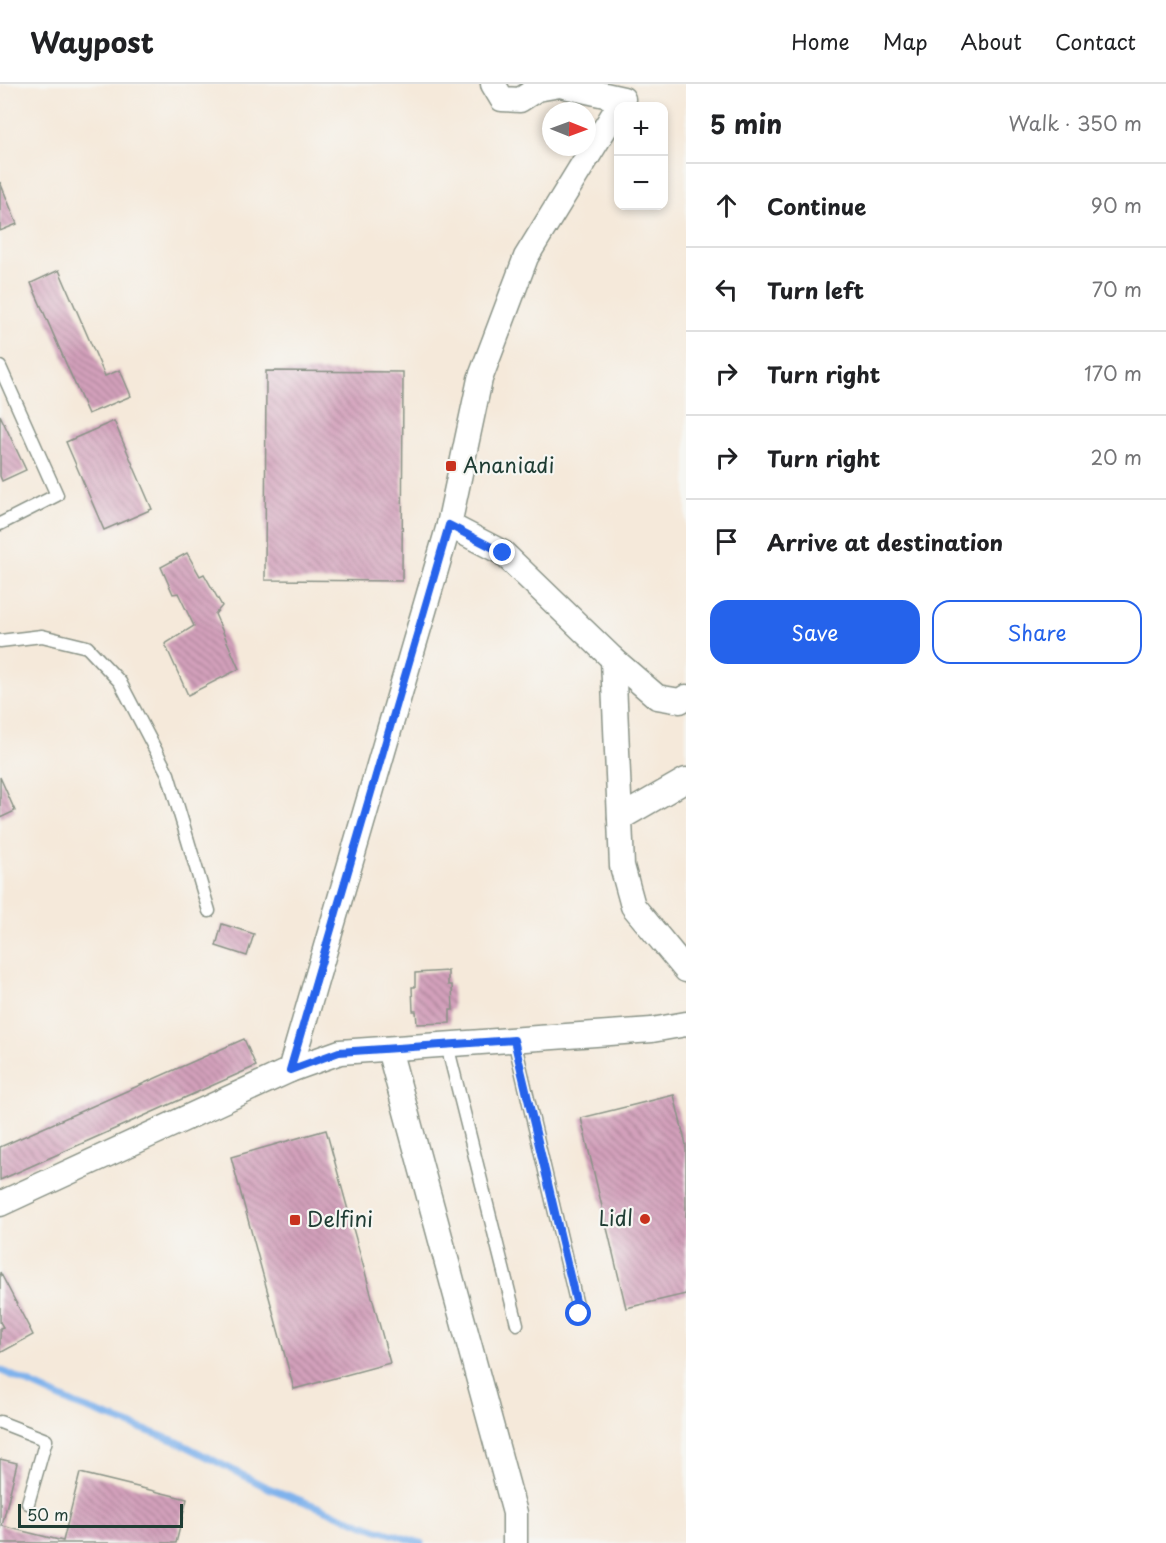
<!DOCTYPE html>
<html lang="en">
<head>
<meta charset="utf-8">
<style>
  body { margin:0; font-family:"Playpen Sans",sans-serif; background:#f2f2f2; color:#202124 }
  .controls { position:absolute; right:18px; top:18px; display:grid; overflow:hidden; border-radius:12px; box-shadow:0 3px 9px #0003 }
  .controls button { width:54px; height:54px; display:grid; place-items:center; padding:0; border:0; border-bottom:2px solid #e0e0e0; background:#fff; color:#202124; font:30px sans-serif }
  .compass { position:absolute; left:542px; top:18px; width:54px; height:54px; border-radius:50%; background:#fff; box-shadow:0 3px 9px #0003; rotate:91deg }
  .scale { position:absolute; left:18px; bottom:15px; width:165px; box-sizing:border-box; padding-left:6px; border:3px solid #1f3d34; border-top:0; font-size:16px; line-height:21px; white-space:nowrap; color:#1f3d34; -webkit-text-stroke:4px #f6f6f2; paint-order:stroke }
  .stop { position:absolute; width:18px; height:18px; margin:-14px; border:4px solid #2563eb; border-radius:50%; background:#fff }
  .stop.end { background:#2563eb; border-color:#fff; box-shadow:0 2px 6px #0008 }
  .list { margin:0; padding:0; list-style:none }
  h2 { display:flex; justify-content:space-between; align-items:center; height:78px; margin:0; padding:0 24px; font-size:26px }
  h2 small { font-size:20px; font-weight:400; color:#757577 }
  .list li { display:grid; grid-template-columns:39px 1fr auto; gap:18px; align-items:center; box-sizing:border-box; height:84px; padding:0 24px; border-top:2px solid #e0e0e0 }
  .list b { display:block; font-size:22px; white-space:nowrap }
  .list em { font-size:20px; font-style:normal; color:#757577 }
  .actions { display:flex; gap:12px; padding:18px 24px }
  .actions a { flex:1; padding:14px 0; border:2px solid #2563eb; border-radius:18px; text-align:center; font-size:21px; color:#2563eb }
  .actions .main { background:#2563eb; color:#fff }
  .icon { flex:none; width:33px; height:33px; fill:none; stroke:currentColor; stroke-width:2; stroke-linecap:round; stroke-linejoin:round }
  .map { position:relative; flex:none; width:686px; height:1459px; overflow:hidden }
  header { display:flex; align-items:center; gap:36px; box-sizing:border-box; height:84px; padding:0 30px; background:#fff; border-bottom:2px solid #e0e0e0 }
  header strong { font-size:28px }
  nav { display:flex; gap:33px; margin-inline-start:auto; font-size:21px }
  main { display:flex }
  aside { flex:1; background:#fff }
  .map>svg:first-child { display:block }
</style>
</head>
<body>
<header>
<strong>Waypost</strong>
<nav><a>Home</a><a>Map</a><a>About</a><a>Contact</a></nav>
</header>
<main>
<div class="map">
<svg width="686" height="1459" viewBox="0 0 686 1459">
  <defs>
    <pattern id="building-back-hatch" width="6" height="6" patternUnits="userSpaceOnUse" patternTransform="scale(1.5)"><rect width="6" height="6" fill="#d3a0bb"/><path d="M-1 5l2 2M0 0l6 6M5-1l2 2" fill="none" stroke="#ab8499"/></pattern>
  </defs>
  <rect width="100%" height="100%" fill="#f6f6f2"/>
  <filter id="ink" filterUnits="userSpaceOnUse"><feTurbulence type="fractalNoise" baseFrequency=".0167" numOctaves="2"/><feDisplacementMap in="SourceGraphic" scale="12" xChannelSelector="R" yChannelSelector="G"/><feConvolveMatrix kernelMatrix="1 2 1 2 8 2 1 2 1" color-interpolation-filters="sRGB"/></filter>
  <filter id="wash" filterUnits="userSpaceOnUse"><feTurbulence type="fractalNoise" baseFrequency=".008" numOctaves="4" result="noise"/><feDisplacementMap in="SourceGraphic" scale="24" xChannelSelector="R" yChannelSelector="G"/><feGaussianBlur stdDeviation="1.35" result="paint"/><feColorMatrix in="noise" values="0 0 0 0 0 0 0 0 0 0 0 0 0 0 0 0 0 1.4 0 .05"/><feComposite in="paint" operator="in"/></filter>
  <g filter="url(#wash)">
    <rect width="100%" height="100%" fill="#f5e9da"/>
    <g fill="none" stroke-linecap="round" stroke-linejoin="round">
      <path stroke="#7fb2ec" stroke-width="7" d="M0 1286 76 1321 178 1358 266 1403 378 1446 421 1459"/>
    </g>
    <g id="blocks">
      <g fill="url(#building-back-hatch)">
        <path d="M0 98 17 140 0 147Z"/>
        <path d="M59 186 105 292 120 286 131 312 88 330 31 199Z"/>
        <path d="M266 287 403 288 402 497 265 496Z"/>
        <path d="M0 331 26 386 2 397 0 392Z"/>
        <path d="M114 337 152 425 104 446 66 358Z"/>
        <path d="M187 469 200 492 204 490 222 522 215 530 239 585 188 611 165 560 194 542 178 509 173 510 161 483Z"/>
        <path d="M0 693 15 727 0 734Z"/>
        <path d="M222 840 254 850 247 872 216 862Z"/>
        <path d="M448 887V901H452L453 926H450V939L417 940 416 927H413L412 903H415V889Z"/>
        <path d="M244 955 256 982 0 1096V1063Z"/>
        <path d="M674 1011 686 1061V1210L626 1224 581 1034Z"/>
        <path d="M326 1046 390 1279 294 1305 231 1073Z"/>
        <path d="M0 1188 33 1251 0 1269V1244L3 1243 0 1238Z"/>
        <path d="M0 1375 17 1379 2 1442 63 1457 80 1389 187 1415 176 1459H0Z"/>
      </g>
    </g>
  </g>
  <g filter="url(#ink)">
    <use href="#blocks" fill-opacity="0" stroke="#8a9387" stroke-width="1.5"/>
    <g fill="none" stroke-linecap="round" stroke-linejoin="round">
      <g stroke="#8a9387" stroke-width="15">
        <g id="service">
          <path d="M0 283 57 411 0 440"/>
          <path d="M0 557 42 552 87 563 120 598 168 690 209 827"/>
          <path d="M514 956 579 1230"/>
          <path d="M447 961 517 1240"/>
          <path d="M0 1338 46 1356 28 1419"/>
        </g>
      </g>
      <g stroke="#8a9387" stroke-width="27">
        <g id="minor">
          <path d="M493 0 502 15 520 16 537 5 560 1 623 15"/>
          <path d="M449 441 503 469 613 575 657 613 680 617 686 613"/>
          <path d="M613 575 622 782 633 822 686 886"/>
          <path d="M620 734 686 696"/>
          <path d="M389 965 515 1429V1459"/>
          <path d="M290 986 340 968 652 946 686 940"/>
          <path d="M0 1120 290 986 449 441 480 295 526 173 618 23"/>
        </g>
      </g>
      <use href="#service" stroke="#fff" stroke-width="12"/>
      <use href="#minor" stroke="#fff" stroke-width="24"/>
    </g>
  </g>
  <g fill="none" stroke-linecap="round" stroke-linejoin="round" filter="url(#ink)">
    <path stroke="#2563eb" stroke-width="8" d="M503 469 449 441 290 986 339 968 514 956 579 1230"/>
  </g>
  <g fill="#c8321e" stroke="#f6f6f2" stroke-width="2">
    <rect x="445" y="376" width="12" height="12" rx="3"/>
    <circle cx="645" cy="1135" r="6"/>
    <rect x="289" y="1130" width="12" height="12" rx="3"/>
  </g>
  <g text-anchor="middle" stroke-width="4.5" stroke-linejoin="round" paint-order="stroke">
    <g font-size="21" fill="#1f3d34" stroke="#f6f6f2" text-anchor="start">
      <text x="463" y="389">Ananiadi</text>
      <text x="633" y="1142" text-anchor="end">Lidl</text>
      <text x="307" y="1143">Delfini</text>
    </g>
  </g>
</svg>
<div class="controls">
<button>+</button>
<button>−</button>
</div>
<svg class="compass" viewBox="-18 -18 36 36"><path d="M0-13l5 13h-10z" fill="#e53935"/><path d="M0 13l5-13h-10z" fill="#757577"/></svg>
<div class="scale">50 m</div>
<div class="stop" style="left:579px;top:1230px"></div>
<div class="stop end" style="left:503px;top:469px"></div>
</div>
<aside>
<h2>5 min<small>Walk · 350 m</small></h2>
<ul class="list">
<li><svg class="icon" aria-label="ahead" viewBox="0 0 24 24"><path d="M12 20V5M6 11l6-6 6 6"/></svg><div><b>Continue</b></div><em>90 m</em></li>
<li><svg class="icon" aria-label="left" viewBox="0 0 24 24"><path d="M17 20v-9H6M10 6l-5 5 5 5"/></svg><div><b>Turn left</b></div><em>70 m</em></li>
<li><svg class="icon" aria-label="right" viewBox="0 0 24 24"><path d="M7 20v-9h11M14 6l5 5-5 5"/></svg><div><b>Turn right</b></div><em>170 m</em></li>
<li><svg class="icon" aria-label="right" viewBox="0 0 24 24"><path d="M7 20v-9h11M14 6l5 5-5 5"/></svg><div><b>Turn right</b></div><em>20 m</em></li>
<li><svg class="icon" aria-label="arrive" viewBox="0 0 24 24"><path d="M6 21V4h12l-3 4 3 4H6"/></svg><div><b>Arrive at destination</b></div></li>
</ul>
<div class="actions"><a class="main">Save</a><a>Share</a></div>
</aside>
</main>
</body>
</html>
